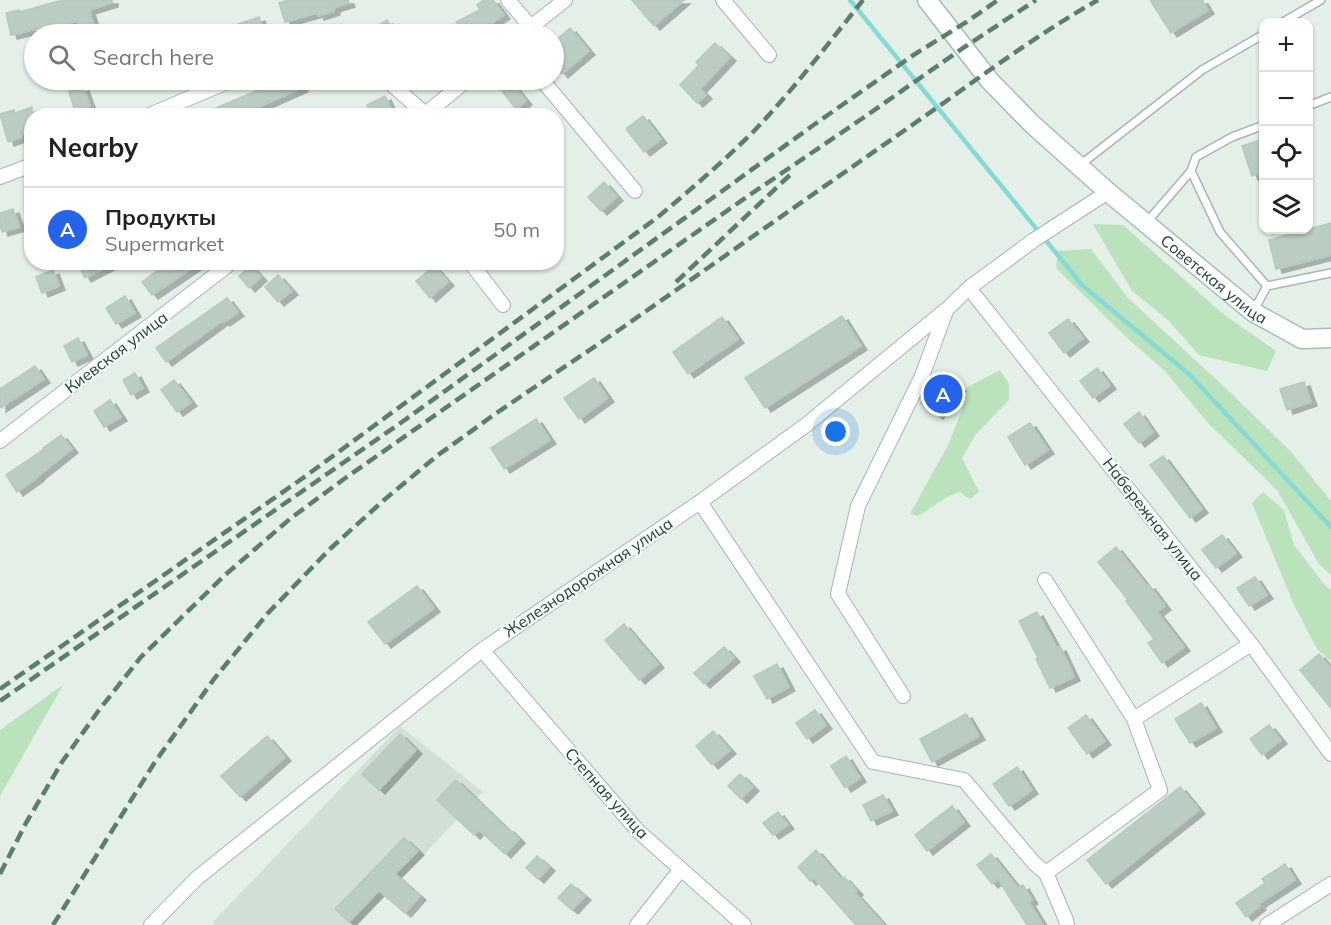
<!DOCTYPE html>
<html lang="en">
<head>
<meta charset="utf-8">
<style>
  body { margin:0; font-family:Mulish,sans-serif; background:#f2f2f2; color:#222 }
  .controls { position:absolute; right:18px; top:18px; display:grid; overflow:hidden; border-radius:12px; box-shadow:0 2px 4px #0004 }
  .controls button { width:54px; height:54px; display:grid; place-items:center; padding:0; border:0; border-bottom:2px solid #e0e0e0; background:#fff; color:#222; font:30px sans-serif }
  .you { position:absolute; left:836px; top:432px; width:21px; height:21px; margin:-15px; border:4px solid #fff; border-radius:50%; background:#1a73e8; box-shadow:0 0 0 9px #1a73e833 }
  .badge { display:grid; place-items:center; width:39px; height:39px; border-radius:50%; background:#2563eb; color:#fff; font-size:20px; font-weight:700 }
  .pin { position:absolute; translate:-50% -50%; border:3px solid #fff; box-shadow:0 2px 6px #0006 }
  .list { margin:0; padding:0; list-style:none }
  h2 { display:flex; justify-content:space-between; align-items:center; height:78px; margin:0; padding:0 24px; font-size:26px }
  h2 small { font-size:20px; font-weight:400; color:#767676 }
  .list li { display:grid; grid-template-columns:39px 1fr auto; gap:18px; align-items:center; box-sizing:border-box; height:84px; padding:0 24px; border-top:2px solid #e0e0e0 }
  .list b { display:block; font-size:22px; white-space:nowrap }
  .list p { margin:0; font-size:20px; white-space:nowrap; color:#767676 }
  .list em { font-size:20px; font-style:normal; color:#767676 }
  .icon { flex:none; width:33px; height:33px; fill:none; stroke:currentColor; stroke-width:2; stroke-linecap:round; stroke-linejoin:round }
  .map { position:relative; flex:none; width:1331px; height:925px; overflow:hidden }
  .search { position:absolute; background:#fff; box-shadow:0 2px 4px #0004; left:24px; top:24px; width:540px; height:66px; display:flex; align-items:center; gap:15px; box-sizing:border-box; padding:0 21px; border-radius:33px; color:#767676; font-size:22px }
  .panel { position:absolute; background:#fff; box-shadow:0 2px 4px #0004; left:24px; top:108px; width:540px; height:162px; border-radius:24px }
  .map>svg:first-child { display:block }
</style>
</head>
<body>
<div class="map">
<svg width="1331" height="925" viewBox="0 0 1331 925">
  <defs>
    <filter id="shadow"><feDropShadow dx="6" dy="4" stdDeviation="0" flood-color="#0004"/></filter>
  </defs>
  <rect width="100%" height="100%" fill="#e3efe7"/>
  <path fill="#d1dfd6" d="M400 726 483 792 358 925H215L213 922Z"/>
  <g fill="#bae2bd">
    <path d="M1093 224 1123 225 1222 313 1276 351 1267 371 1199 355 1168 320 1132 291Z"/>
    <path d="M1091 249 1128 298 1232 394 1291 452 1331 501V575L1319 564 1277 490 1207 422 1165 371 1126 337 1056 268 1058 251Z"/>
    <path d="M1000 370 1009 384V400L976 434 962 458 979 492 970 499 959 492 947 497 918 516 910 514 948 445 962 410 966 388Z"/>
    <path d="M1263 492 1284 510 1294 545 1324 584 1331 590V661L1317 649 1294 605 1252 503Z"/>
    <path d="M63 685 0 796V730Z"/>
  </g>
  <g fill="none" stroke-linecap="round" stroke-linejoin="round">
    <path stroke="#86d9d5" stroke-width="4.5" d="M850 0 1083 286 1189 374 1331 527"/>
  </g>
  <g fill="#bbcdc2" stroke="#b5c9bd" stroke-width="1.5" filter="url(#shadow)">
    <path d="M62 0H112V3L89 10 96 32 87 34H81L77 21 41 31 40 28 11 35 6 13 19 10 20 12Z"/>
    <path d="M288 0H348L349 3 333 8 334 11 318 16 317 13 285 22 279 3Z"/>
    <path d="M484 0H493L504 15 475 34H443L458 26 456 22 480 10 477 5Z"/>
    <path d="M632 0H684L654 26Z"/>
    <path d="M1150 0H1202L1208 10 1171 33Z"/>
    <path d="M259 17 264 34H242L238 24Z"/>
    <path d="M387 20 396 34H365Z"/>
    <path d="M570 28 589 51 562 74 554 64V42Z"/>
    <path d="M715 43 730 57 700 89 706 95 697 103 680 85 699 65 696 62Z"/>
    <path d="M282 80H298L302 88 238 116H197Z"/>
    <path d="M509 80 526 101 516 109 499 87Z"/>
    <path d="M83 87 90 106 75 111 69 92Z"/>
    <path d="M385 96 394 116H372L367 105Z"/>
    <path d="M32 107V130L21 134 22 137 8 142 0 114 14 110 15 113Z"/>
    <path d="M643 116 661 139 644 152 626 129Z"/>
    <path d="M1263 139V172L1252 176 1242 146Z"/>
    <path d="M604 182 617 197 601 211 588 197Z"/>
    <path d="M13 209 19 227 2 232 0 224V213Z"/>
    <path d="M1331 223V255L1276 269 1269 240Z"/>
    <path d="M77 262H116L85 278Z"/>
    <path d="M169 262H201L152 295 142 282Z"/>
    <path d="M251 266 261 277 249 288 239 276Z"/>
    <path d="M434 266 448 282 430 298 416 281Z"/>
    <path d="M53 270 59 286 42 293 36 277Z"/>
    <path d="M278 275 292 291 278 302 265 287Z"/>
    <path d="M125 296 135 313 116 324 106 308Z"/>
    <path d="M227 298 238 312 224 322 222 321 166 362 156 348Z"/>
    <path d="M842 316 861 346 765 408 745 378Z"/>
    <path d="M722 317 738 339 688 374 673 352Z"/>
    <path d="M1068 319 1083 338 1064 353 1049 333Z"/>
    <path d="M78 338 87 355 72 362 64 346Z"/>
    <path d="M35 366 44 379 0 408V389Z"/>
    <path d="M1097 368 1110 385 1093 398 1080 381Z"/>
    <path d="M135 373 143 388 131 395 123 380Z"/>
    <path d="M944 374 960 387 937 415 921 403Z"/>
    <path d="M594 378 608 398 579 419 564 398Z"/>
    <path d="M174 380 191 402 177 412 161 390Z"/>
    <path d="M1304 382 1311 402 1287 410 1280 389Z"/>
    <path d="M110 400 121 417 104 427 94 411Z"/>
    <path d="M1139 412 1153 432 1139 443 1124 424Z"/>
    <path d="M536 419 550 440 504 469 491 448Z"/>
    <path d="M1030 423 1048 450 1025 465 1008 437Z"/>
    <path d="M61 435 72 449 38 476V477L17 492 6 475 44 449 43 448Z"/>
    <path d="M1163 456 1202 509 1190 518 1150 465Z"/>
    <path d="M1222 535 1236 553 1216 568 1202 550Z"/>
    <path d="M1116 547 1147 586 1149 585 1165 606 1157 612 1184 647 1162 663 1148 643 1154 639 1126 601 1128 600 1098 562Z"/>
    <path d="M1255 577 1267 595 1249 606 1237 588Z"/>
    <path d="M417 586 434 608 385 644 368 622Z"/>
    <path d="M1037 612 1057 648 1060 647 1074 677 1050 688 1036 659 1038 658 1019 621Z"/>
    <path d="M624 624 658 664 639 680 605 640Z"/>
    <path d="M724 647 734 658 704 684 694 673Z"/>
    <path d="M1319 654 1331 669V708L1300 670Z"/>
    <path d="M777 664 789 687 767 699 754 676Z"/>
    <path d="M1201 703 1216 728 1190 743 1175 719Z"/>
    <path d="M815 710 826 725 807 739 796 723Z"/>
    <path d="M966 714 979 736 932 762 920 739Z"/>
    <path d="M1086 715 1105 741 1087 754 1068 728Z"/>
    <path d="M1269 725 1281 740 1262 755 1250 739Z"/>
    <path d="M713 731 730 750 712 765 696 746Z"/>
    <path d="M400 734 416 750 379 790 362 774Z"/>
    <path d="M267 736 285 757 240 797 221 776Z"/>
    <path d="M846 756 860 778 845 788 831 766Z"/>
    <path d="M1017 767 1032 790 1009 806 993 784Z"/>
    <path d="M740 774 753 787 741 799 728 786Z"/>
    <path d="M456 780 507 829 508 828 519 839 505 854 479 830 474 835 437 800Z"/>
    <path d="M1180 787 1199 810 1106 884 1087 860Z"/>
    <path d="M883 795 892 811 871 821 863 805Z"/>
    <path d="M952 806 964 822 927 851 915 835Z"/>
    <path d="M778 812 788 825 773 835 763 823Z"/>
    <path d="M404 838 418 851 395 874 420 896 405 913 379 891 349 922 335 909Z"/>
    <path d="M816 850 841 879 844 877 857 891 855 893 884 925H856L814 878 810 881 798 867Z"/>
    <path d="M991 854 1018 888 1023 885 1032 900 1029 902 1043 925H1027L998 879 992 884 977 865Z"/>
    <path d="M537 856 549 867 538 879 526 868Z"/>
    <path d="M1285 864 1295 880 1258 904 1260 906 1246 917 1236 903 1265 883 1262 879Z"/>
    <path d="M571 884 585 896 572 910 558 898Z"/>
  </g>
  <g fill="none" stroke-linecap="round" stroke-linejoin="round">
    <g stroke="#a5b8ad" stroke-width="10">
      <g id="service">
        <path d="M1283 22 1321 0"/>
        <path d="M1308 106 1331 97"/>
        <path d="M1264 125 1232 137 1196 157 1191 171 1220 232 1267 286 1331 273"/>
        <path d="M1080 165 1202 70 1264 34"/>
        <path d="M1146 223 1191 171"/>
        <path d="M1253 312 1267 286"/>
      </g>
    </g>
    <g stroke="#a5b8ad" stroke-width="16">
      <g id="minor">
        <path d="M508 0 531 27"/>
        <path d="M723 0 769 55"/>
        <path d="M522 34 565 0"/>
        <path d="M387 80 425 114"/>
        <path d="M542 80 635 191"/>
        <path d="M147 116 232 80"/>
        <path d="M423 116 467 80"/>
        <path d="M0 177 32 165"/>
        <path d="M470 262 503 305"/>
        <path d="M969 288 1251 644 1331 754"/>
        <path d="M0 441 232 262"/>
        <path d="M700 502 873 762 964 780 1034 863 1046 873 1066 920 1067 925"/>
        <path d="M1045 580 1134 719 1251 644"/>
        <path d="M482 650 638 831 744 925"/>
        <path d="M903 696 838 594 858 506 922 376 946 311"/>
        <path d="M1046 873 1160 790 1134 719"/>
        <path d="M151 925 197 878 482 650 700 502 806 425 947 309 969 288 1034 240 1108 192"/>
        <path d="M637 925 681 869"/>
        <path d="M1267 925 1331 884"/>
      </g>
    </g>
    <g stroke="#a3bfb0" stroke-width="21">
      <g id="secondary">
        <path id="s1" d="M927 0 990 81 1032 124 1108 192 1253 312 1302 339 1331 338"/>
      </g>
    </g>
    <use href="#service" stroke="#fff" stroke-width="7"/>
    <use href="#minor" stroke="#fff" stroke-width="14"/>
    <use href="#secondary" stroke="#fff" stroke-width="18"/>
    <g stroke="#5b7e6d" stroke-width="4.5" stroke-dasharray="12 6" stroke-linecap="butt">
      <path d="M676 282 790 175"/>
      <path d="M0 689 303 478 658 217C691 189 724 161 754 131 793 90 828 44 863 0"/>
      <path d="M0 701 402 422 815 124 912 56 968 21 998 0"/>
      <path d="M0 874 26 823 62 762 99 710 141 657 225 575 291 518 344 479 751 194 863 118 963 48 1036 0"/>
      <path d="M53 925 155 762 214 679 268 613 331 548 384 500 438 455 495 414 619 330 945 102C995 66 1045 30 1098 0"/>
    </g>
  </g>
  <g text-anchor="middle" stroke-width="4.5" stroke-linejoin="round" paint-order="stroke">
    <g font-size="16" fill="#204332" stroke="#f5faf6">
      <text dy="6" stroke="none"><textPath href="#s1" startOffset="402">Советская улица</textPath></text>
      <text transform="translate(116 352) rotate(-37)" y="6">Киевская улица</text>
      <text transform="translate(1153 519) rotate(52)" y="6">Набережная улица</text>
      <text transform="translate(588 577) rotate(-34)" y="6">Железнодорожная улица</text>
      <text transform="translate(607 793) rotate(48)" y="6">Степная улица</text>
    </g>
  </g>
</svg>
<div class="controls">
<button>+</button>
<button>−</button>
<button><svg class="icon" aria-label="locate" viewBox="0 0 24 24"><circle cx="12" cy="12" r="6"/><path d="M12 2v4M12 18v4M2 12h4M18 12h4"/></svg></button>
<button><svg class="icon" aria-label="layers" viewBox="0 0 24 24"><path d="M12 4l9 5-9 5-9-5zM3 14l9 5 9-5"/></svg></button>
</div>
<div class="you"></div>
<div class="pin badge" style="left:943px;top:394px">A</div>
<div class="search"><svg class="icon" aria-label="search" viewBox="0 0 24 24"><circle cx="10" cy="10" r="6"/><path d="M15 15l6 6"/></svg>Search here</div>
<section class="panel">
<h2>Nearby<small></small></h2>
<ul class="list">
<li><span class="badge">A</span><div><b>Продукты</b><p>Supermarket</p></div><em>50 m</em></li>
</ul>
</section>
</div>
</body>
</html>
